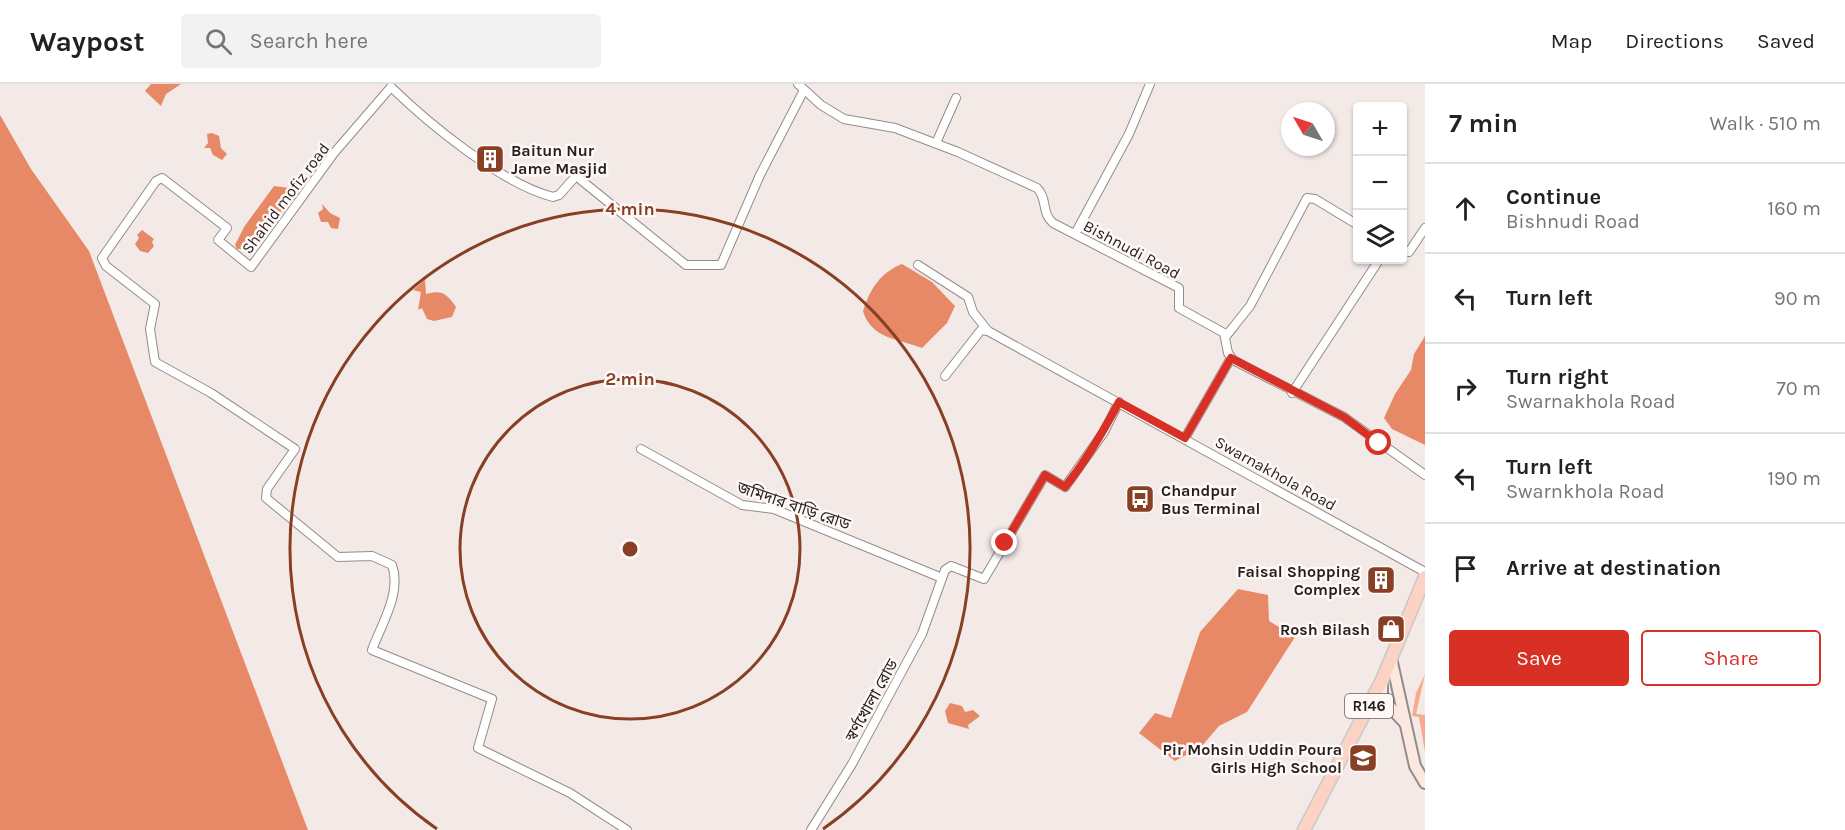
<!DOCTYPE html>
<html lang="en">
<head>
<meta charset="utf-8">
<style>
  body { margin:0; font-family:Karla,"Noto Sans Bengali",sans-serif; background:#f2f2f2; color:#222 }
  .controls { position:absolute; right:18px; top:18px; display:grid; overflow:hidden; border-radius:6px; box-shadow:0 2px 4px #0004 }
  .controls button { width:54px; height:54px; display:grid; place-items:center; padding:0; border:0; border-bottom:2px solid #e0e0e0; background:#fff; color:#222; font:30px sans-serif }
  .compass { position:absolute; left:1281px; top:18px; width:54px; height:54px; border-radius:50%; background:#fff; box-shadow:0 2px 4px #0004; rotate:309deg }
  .stop { position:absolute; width:18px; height:18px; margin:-14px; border:4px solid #d93025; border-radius:50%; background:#fff }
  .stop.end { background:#d93025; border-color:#fff; box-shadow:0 2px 6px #0008 }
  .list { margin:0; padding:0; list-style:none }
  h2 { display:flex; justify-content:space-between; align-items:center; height:78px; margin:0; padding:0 24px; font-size:26px }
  h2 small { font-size:20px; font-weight:400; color:#767676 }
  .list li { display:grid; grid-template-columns:39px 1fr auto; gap:18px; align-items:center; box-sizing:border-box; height:90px; padding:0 24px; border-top:2px solid #e0e0e0 }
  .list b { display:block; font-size:22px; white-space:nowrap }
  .list p { margin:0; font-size:20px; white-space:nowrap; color:#767676 }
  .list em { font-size:20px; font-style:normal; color:#767676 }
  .actions { display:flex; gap:12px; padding:18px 24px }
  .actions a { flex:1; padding:14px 0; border:2px solid #d93025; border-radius:6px; text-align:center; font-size:21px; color:#d93025 }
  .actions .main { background:#d93025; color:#fff }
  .icon { flex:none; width:33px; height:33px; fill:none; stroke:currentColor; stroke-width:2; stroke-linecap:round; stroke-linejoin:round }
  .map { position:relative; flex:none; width:1425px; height:746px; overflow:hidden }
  header { display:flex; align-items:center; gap:36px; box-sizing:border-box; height:84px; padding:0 30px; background:#fff; border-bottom:2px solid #e0e0e0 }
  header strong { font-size:28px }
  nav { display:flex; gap:33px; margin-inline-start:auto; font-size:21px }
  .search { width:420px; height:54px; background:#f2f2f2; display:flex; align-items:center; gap:15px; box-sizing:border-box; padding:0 21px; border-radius:6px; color:#767676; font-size:22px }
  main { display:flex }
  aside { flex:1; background:#fff }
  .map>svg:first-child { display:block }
</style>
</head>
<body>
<header>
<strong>Waypost</strong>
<div class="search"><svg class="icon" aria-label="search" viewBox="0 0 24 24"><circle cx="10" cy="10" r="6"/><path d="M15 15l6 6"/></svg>Search here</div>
<nav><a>Map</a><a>Directions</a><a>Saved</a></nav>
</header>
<main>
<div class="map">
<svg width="1425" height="746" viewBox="0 0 1425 746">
  <rect width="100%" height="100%" fill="#f3eae7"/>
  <path fill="#f9a98c" d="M1425 590 1416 630 1425 631V668L1419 633 1412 632 1416 609Z"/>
  <g fill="#e78966">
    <path d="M151 0H181L166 10 161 22 145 7Z"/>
    <path d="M0 31 31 85 89 167 308 746H0Z"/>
    <path d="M212 49 219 52 221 64 227 70 222 76 213 71 210 64H204L208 59 207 50Z"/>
    <path d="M274 102 290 104 294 114 285 126 269 132 242 165H237L235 161 244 143Z"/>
    <path d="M322 120 330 129 340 134 338 145 331 144 328 138H321L318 129 323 125Z"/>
    <path d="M142 146 154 155 152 158 154 162 148 169 140 167 135 160 139 154 137 151Z"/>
    <path d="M902 180 932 198 955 222 947 239 922 264C899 255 871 255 863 227 870 205 881 188 902 180Z"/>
    <path d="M425 196 426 210C442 206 446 209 456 223L452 233 434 237 427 235 422 224 418 226 421 208 413 206Z"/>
    <path d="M1425 252V361L1392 345 1384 334 1395 310 1411 286 1414 270Z"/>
    <path d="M1238 505 1268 511 1269 537 1295 553 1247 628 1219 642 1201 663 1175 677 1139 649 1155 629 1171 634 1200 548Z"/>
    <path d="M950 619 962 622 965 628 973 626 980 632 968 641 969 645 948 639 945 627Z"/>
  </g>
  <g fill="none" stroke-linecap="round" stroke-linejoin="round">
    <g stroke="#948c89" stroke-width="10">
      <g id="street">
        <path d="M798 0 821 21 844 35 895 44 958 68 1037 104C1048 115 1041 129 1053 139L1179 204V224L1224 249 1228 269 1233 276 1344 333 1425 391"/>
        <path d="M936 59 956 14"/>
        <path d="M1075 150 1129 50 1150 0"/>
        <path d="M1402 165 1409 168 1425 144"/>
        <path d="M918 181 968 213 973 228 988 247 1425 488"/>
        <path d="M1235 241 1226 252 1250 222 1307 114 1315 115 1358 141"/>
        <path d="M945 292 981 246 988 247"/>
        <path d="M1292 309 1379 176"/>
        <path d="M1185 354 1231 274"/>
        <path d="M641 365 742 421 774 425 942 494"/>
        <path d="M627 746 570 709 478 664 492 615 372 566C381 541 402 509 392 481L372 472 338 473 266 414 267 405 295 365 211 309 155 278 150 245 155 220 106 182 102 174 156 97 162 94 227 144 218 156 251 183 334 69 391 3C429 40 502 100 553 113L559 111 576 92 686 181H721L760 91 804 6"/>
        <path d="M811 746 852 680 922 550 945 486 951 482 984 495 1045 391 1065 403 1104 348 1119 318"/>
      </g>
    </g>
    <g stroke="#948c89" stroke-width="14">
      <g id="secondary">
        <path d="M1391 574 1415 682 1425 699"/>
        <path d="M1382 596V614L1405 639"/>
      </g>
    </g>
    <g stroke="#cac9c9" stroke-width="15">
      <path id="primary" d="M1304 746 1382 596 1425 493"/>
    </g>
    <use href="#street" stroke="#fff" stroke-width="8"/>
    <use href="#secondary" stroke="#fde8e1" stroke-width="10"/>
    <use href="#primary" stroke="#fbd2c4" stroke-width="12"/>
  </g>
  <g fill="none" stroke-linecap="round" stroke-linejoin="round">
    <path stroke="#d93025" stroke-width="8" d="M1005 459 1045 391 1065 403C1086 377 1103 348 1119 318L1185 354 1231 274 1344 333 1379 359"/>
  </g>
  <g fill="none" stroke="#883f23" stroke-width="3">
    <circle cx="630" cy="465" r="170"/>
    <path d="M437 745A340 340 0 1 1 823 745"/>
  </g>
  <defs>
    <g id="building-square" transform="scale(1.5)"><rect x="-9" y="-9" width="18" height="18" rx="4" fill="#883f23" stroke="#fef8f6"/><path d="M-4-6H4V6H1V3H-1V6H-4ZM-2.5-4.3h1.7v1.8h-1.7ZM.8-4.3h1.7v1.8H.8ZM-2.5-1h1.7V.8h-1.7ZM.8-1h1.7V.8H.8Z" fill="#fff"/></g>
    <g id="bus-square" transform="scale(1.5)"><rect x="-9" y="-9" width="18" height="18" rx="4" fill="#883f23" stroke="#fef8f6"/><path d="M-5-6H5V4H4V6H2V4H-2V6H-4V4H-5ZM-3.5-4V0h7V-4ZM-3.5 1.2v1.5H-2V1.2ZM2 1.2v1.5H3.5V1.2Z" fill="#fff"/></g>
    <g id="shop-square" transform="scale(1.5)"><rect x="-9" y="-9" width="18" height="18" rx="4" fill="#883f23" stroke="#fef8f6"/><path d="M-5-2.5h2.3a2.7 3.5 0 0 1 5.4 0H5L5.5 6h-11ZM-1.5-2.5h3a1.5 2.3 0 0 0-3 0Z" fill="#fff"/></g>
    <g id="school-square" transform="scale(1.5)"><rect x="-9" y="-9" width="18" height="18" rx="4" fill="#883f23" stroke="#fef8f6"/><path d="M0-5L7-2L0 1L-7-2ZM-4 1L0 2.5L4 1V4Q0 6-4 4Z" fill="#fff"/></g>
  </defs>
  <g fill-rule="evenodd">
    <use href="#building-square" x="490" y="75"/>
    <use href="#bus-square" x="1140" y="415"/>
    <use href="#building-square" x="1381" y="496"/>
    <use href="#shop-square" x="1391" y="545"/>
    <use href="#school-square" x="1363" y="674"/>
  </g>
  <g text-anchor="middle" stroke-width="5" stroke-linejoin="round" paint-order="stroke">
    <rect fill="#fef8f6" stroke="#65605f" stroke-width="1.5" x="1345" y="610" width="48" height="24" rx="4.5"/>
    <g font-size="15" font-weight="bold" fill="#231f1e">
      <text x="1369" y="627">R146</text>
    </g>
    <g font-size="16" font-weight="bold" fill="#231f1e" stroke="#fef8f6" text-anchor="end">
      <text x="511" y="72" text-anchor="start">Baitun Nur<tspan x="511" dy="18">Jame Masjid</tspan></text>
      <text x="1161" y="412" text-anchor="start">Chandpur<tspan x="1161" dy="18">Bus Terminal</tspan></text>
      <text x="1360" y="493">Faisal Shopping<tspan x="1360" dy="18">Complex</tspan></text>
      <text x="1370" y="551">Rosh Bilash</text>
      <text x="1342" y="671">Pir Mohsin Uddin Poura<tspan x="1342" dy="18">Girls High School</tspan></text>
    </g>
    <g font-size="16" fill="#231f1e" stroke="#fef8f6">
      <text transform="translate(285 114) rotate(-53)" y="6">Shahid mofiz road</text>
      <text transform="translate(1132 165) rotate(28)" y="6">Bishnudi Road</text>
      <text transform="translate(1276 389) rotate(29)" y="6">Swarnakhola Road</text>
      <text transform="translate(794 421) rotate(19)" y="6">জমিদার বাড়ি রোড</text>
      <text transform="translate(871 616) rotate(-61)" y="6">স্বর্ণখোলা রোড</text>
    </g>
  </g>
  <circle cx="630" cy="465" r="9" fill="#883f23" stroke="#fef8f6" stroke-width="3"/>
  <g font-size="18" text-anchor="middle" font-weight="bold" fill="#883f23" stroke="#fef8f6" stroke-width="5" stroke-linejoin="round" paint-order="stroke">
    <text x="630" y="131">4 min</text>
    <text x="630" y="301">2 min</text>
  </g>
</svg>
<div class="controls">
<button>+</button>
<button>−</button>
<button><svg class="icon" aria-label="layers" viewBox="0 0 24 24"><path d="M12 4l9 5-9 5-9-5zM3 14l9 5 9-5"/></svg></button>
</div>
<svg class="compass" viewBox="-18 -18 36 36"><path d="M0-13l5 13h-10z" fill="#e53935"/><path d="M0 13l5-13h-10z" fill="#767676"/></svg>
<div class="stop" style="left:1379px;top:359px"></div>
<div class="stop end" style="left:1005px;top:459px"></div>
</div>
<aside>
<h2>7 min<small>Walk · 510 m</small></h2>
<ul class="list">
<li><svg class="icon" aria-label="ahead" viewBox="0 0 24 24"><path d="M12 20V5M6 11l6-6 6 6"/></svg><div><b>Continue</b><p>Bishnudi Road</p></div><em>160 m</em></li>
<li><svg class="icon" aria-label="left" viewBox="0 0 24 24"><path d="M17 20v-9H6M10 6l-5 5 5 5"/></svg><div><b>Turn left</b></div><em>90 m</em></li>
<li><svg class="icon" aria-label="right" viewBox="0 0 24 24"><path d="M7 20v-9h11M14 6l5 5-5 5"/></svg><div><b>Turn right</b><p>Swarnakhola Road</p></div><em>70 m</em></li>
<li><svg class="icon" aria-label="left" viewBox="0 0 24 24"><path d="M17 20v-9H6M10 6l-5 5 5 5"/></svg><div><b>Turn left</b><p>Swarnkhola Road</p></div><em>190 m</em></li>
<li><svg class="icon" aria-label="arrive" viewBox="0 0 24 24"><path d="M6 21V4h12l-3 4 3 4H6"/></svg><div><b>Arrive at destination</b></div></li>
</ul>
<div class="actions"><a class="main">Save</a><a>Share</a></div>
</aside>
</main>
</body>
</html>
